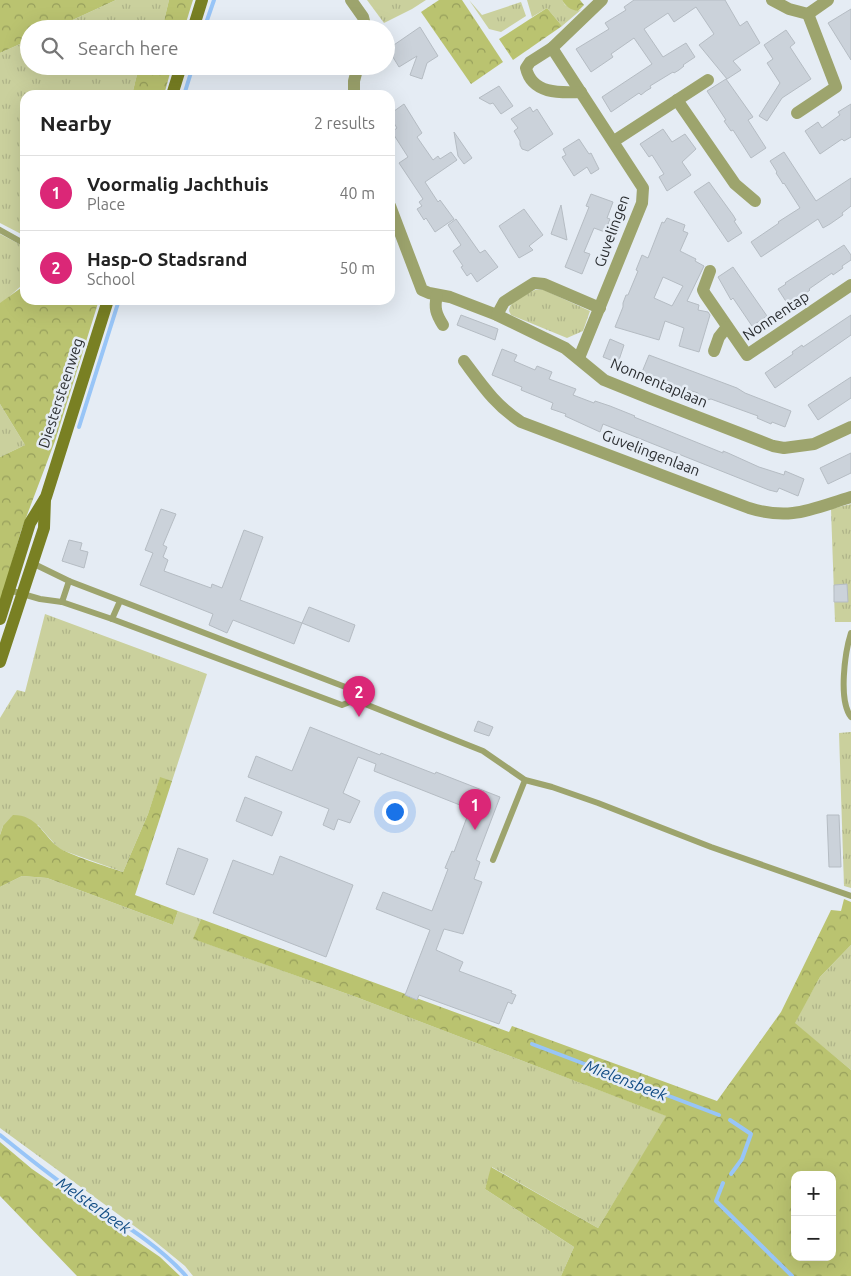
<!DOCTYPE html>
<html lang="en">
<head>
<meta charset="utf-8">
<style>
  body { margin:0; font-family:Ubuntu,sans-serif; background:#f2f2f2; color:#222 }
  .controls { position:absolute; right:15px; bottom:15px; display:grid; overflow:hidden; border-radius:10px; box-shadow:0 5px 20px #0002 }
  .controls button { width:45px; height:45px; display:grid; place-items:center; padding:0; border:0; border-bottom:1px solid #e0e0e0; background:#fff; color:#222; font:25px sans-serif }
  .you { position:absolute; left:394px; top:811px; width:18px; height:18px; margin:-12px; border:4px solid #fff; border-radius:50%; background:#1a73e8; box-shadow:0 0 0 8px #1a73e833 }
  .badge { display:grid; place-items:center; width:32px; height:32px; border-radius:50%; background:#db2777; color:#fff; font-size:16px; font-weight:700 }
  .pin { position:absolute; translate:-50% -41px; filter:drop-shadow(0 1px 2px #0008) }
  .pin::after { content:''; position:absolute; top:26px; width:18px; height:15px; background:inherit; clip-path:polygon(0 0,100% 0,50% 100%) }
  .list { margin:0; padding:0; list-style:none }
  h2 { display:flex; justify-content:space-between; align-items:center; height:65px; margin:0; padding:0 20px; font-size:21px }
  h2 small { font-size:16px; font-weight:400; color:#767676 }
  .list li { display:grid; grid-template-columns:32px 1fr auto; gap:15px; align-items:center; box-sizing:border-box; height:75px; padding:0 20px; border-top:1px solid #e0e0e0 }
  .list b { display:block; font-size:19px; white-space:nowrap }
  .list p { margin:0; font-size:16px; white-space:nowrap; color:#767676 }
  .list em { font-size:16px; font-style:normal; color:#767676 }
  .icon { flex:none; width:28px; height:28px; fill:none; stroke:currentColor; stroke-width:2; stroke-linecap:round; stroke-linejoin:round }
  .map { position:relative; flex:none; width:851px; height:1276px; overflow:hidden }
  .search { position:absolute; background:#fff; box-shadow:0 5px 20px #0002; left:20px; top:20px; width:375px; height:55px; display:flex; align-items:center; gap:12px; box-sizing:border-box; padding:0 18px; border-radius:28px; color:#767676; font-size:19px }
  .panel { position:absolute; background:#fff; box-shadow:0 5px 20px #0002; left:20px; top:90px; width:375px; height:215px; border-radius:15px }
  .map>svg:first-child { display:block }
</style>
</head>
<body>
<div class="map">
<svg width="851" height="1276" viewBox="0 0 851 1276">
  <defs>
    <pattern id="grass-tufts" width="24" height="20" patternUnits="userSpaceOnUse" patternTransform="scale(1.25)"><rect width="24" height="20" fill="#cad09d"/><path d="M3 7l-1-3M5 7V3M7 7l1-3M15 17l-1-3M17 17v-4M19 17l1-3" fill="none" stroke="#aeb388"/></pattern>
    <pattern id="forest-crowns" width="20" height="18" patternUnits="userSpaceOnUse" patternTransform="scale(1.25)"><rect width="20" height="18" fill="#bac370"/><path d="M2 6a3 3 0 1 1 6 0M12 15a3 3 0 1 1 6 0" fill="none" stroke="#979f5c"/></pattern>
  </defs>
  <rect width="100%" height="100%" fill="#e5ecf4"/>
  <g fill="url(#grass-tufts)">
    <path d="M116 0H169L162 29H53Z"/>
    <path d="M367 0H426L412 9 384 23Z"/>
    <path d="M469 0 482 15 521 2 526 16 501 32 489 29Z"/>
    <path d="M527 0H562L565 5 578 11 582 9 562 26 547 8 532 17Z"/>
    <path d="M29 40V66H139L132 95H25V236L0 223V53Z"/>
    <path d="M0 234 25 247V285L20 287 2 303H0Z"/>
    <path d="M535 290H544L590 311 583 331 567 338 511 315 509 311C511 298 524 295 535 290Z"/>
    <path d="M0 404 25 445 0 457Z"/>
    <path d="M851 504V622H835L831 509Z"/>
    <path d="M45 614 207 674 172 781 160 778 148 814 123 872 59 849 38 825 3 826 0 835V718L17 690 25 692Z"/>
    <path d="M851 732V888L844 886 839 733Z"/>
    <path d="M22 876 47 878 173 925 178 911 201 919 194 939 356 997 667 1116 598 1228 492 1167 485 1189 574 1247 561 1276H193L185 1266 152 1239 0 1128V887Z"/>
    <path d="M851 945V1070L794 1023 820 977Z"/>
  </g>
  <g fill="url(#forest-crowns)" fill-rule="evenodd">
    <path d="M0 0H116L53 29H29V40L0 53Z"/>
    <path d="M169 0H193L184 29H162Z"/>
    <path d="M439 0H462L503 62 471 84 421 12Z"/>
    <path d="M562 0H580L584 5 578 11C571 10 566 7 562 0Z"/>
    <path d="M547 8 562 26 513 60 499 39Z"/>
    <path d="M139 66H172L164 95H132Z"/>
    <path d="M25 285V300H99L55 441 21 531 0 604V457L25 445 0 404V303Z"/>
    <path d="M160 777 172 781 135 895 178 911 173 925 47 878 22 876 0 887V835L3 826 13 815C37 815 42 834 58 847 66 854 111 868 123 872L148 814Z"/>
    <path d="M844 899 851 902V945L820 977 795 1023 851 1070V1276H561L574 1247 485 1189 491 1167 598 1228 666 1116 356 997 193 939 201 919 509 1032 512 1026 717 1101 781 1012 831 910 841 911ZM795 1175H832V1257H795Z"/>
    <path d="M0 1142 32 1169 160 1257 180 1276H77L0 1196Z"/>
  </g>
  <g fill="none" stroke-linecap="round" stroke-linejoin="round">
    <g stroke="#98c5f7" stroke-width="4">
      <path d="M204 29 214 0"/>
      <path d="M184 95 193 66"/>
      <path d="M79 427 119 300"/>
      <path d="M532 1044 719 1115"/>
      <path d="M730 1120 751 1134 742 1159 731 1174"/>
      <path d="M0 1135C24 1154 48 1174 73 1191 111 1217 155 1241 186 1276"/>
      <path d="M723 1183 716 1201 792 1276"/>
    </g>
  </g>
  <g fill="#cbd2da" stroke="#b5bcc3" fill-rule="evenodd">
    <path d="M634 0H725L740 26 747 21 760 43 733 61 741 70 727 79 699 45 714 34 696 7 674 22 668 13 644 29 663 57 686 43 695 57 683 65 684 66 679 70 674 73 673 72 650 86 651 88 646 91 641 95 639 93 611 112 602 97 652 64 634 38 611 54 613 57 591 72 576 49 609 29 605 23 626 10 624 7Z"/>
    <path d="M851 9V60L828 23Z"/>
    <path d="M420 27 438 56 427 63 422 79 410 75 417 56 399 67 388 49Z"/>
    <path d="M786 30 795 43 790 47 811 79 782 98 767 121 759 116 780 83 767 63 773 59 764 45Z"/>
    <path d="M726 79 753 117 748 120 766 148 751 158 733 130 731 131 724 121 726 120 707 91Z"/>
    <path d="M499 86 513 106 501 114 493 103 490 104 479 98Z"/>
    <path d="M404 104 422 133 417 137 433 160 438 156 440 159 451 152 457 160 425 182 438 202 440 200 454 219 435 232 426 218 424 220 417 209 422 206 419 202 423 199 399 163 408 157 392 132 397 128 390 117V114Z"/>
    <path d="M851 104V137L844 141 842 139 820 154 805 131 818 122 822 128 840 115 838 112Z"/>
    <path d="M530 107 533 112 537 109 553 134 528 151 522 149 520 145V141L514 131 518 128 511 119Z"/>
    <path d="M663 129 672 142 685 134 696 149 682 162 691 175 667 191 659 177 664 174 652 155 649 157 640 144Z"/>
    <path d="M454 132 472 158 464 164 458 156Z"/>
    <path d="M579 139 589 154 591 153 599 169 591 174 587 167 574 176 562 157 566 155 563 149Z"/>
    <path d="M784 152 816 201 851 178V206L842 213 843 215 830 224 823 228 818 219 761 257 751 242 779 223 778 222 800 208 784 183 783 184 780 179 776 173 777 172 770 161Z"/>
    <path d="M709 182 733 215 736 220 734 221 742 233 728 242 694 192Z"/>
    <path d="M591 194 613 202 607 218 610 219 605 232 594 228 584 252 590 254 582 274 565 267 589 207 586 206Z"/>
    <path d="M561 205 567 240 551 234Z"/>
    <path d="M524 209 543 235 529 246 533 250 519 258 499 226Z"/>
    <path d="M667 218 685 225 683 231 688 233 680 251 696 259 695 261 704 266 687 301 699 305 698 310 708 312 710 315 699 352 679 346 684 328 665 321 659 340 615 327 623 307V303L626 295H628L638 271 636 270 642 255 648 258 662 222 664 223ZM663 277 683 286 672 306 654 298Z"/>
    <path d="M456 219 480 253 485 250 498 267 477 282 471 273 467 276 461 267 463 266 453 251 461 245 448 225Z"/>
    <path d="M844 245 851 255V260L842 266 843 268 833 275 832 273 809 289 810 290 805 294 800 297 799 295 787 303 778 289 786 284 785 283Z"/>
    <path d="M733 267 767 316 752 326 733 298 731 300 718 277Z"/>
    <path d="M461 315 498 329 495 340 457 325Z"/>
    <path d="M851 315V335L775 388 765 373 793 354 792 352 802 345 803 347Z"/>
    <path d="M610 339 624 345 618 363 603 357Z"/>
    <path d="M502 349 517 355 514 361 535 370 537 366 552 372 549 379 576 389 573 395 594 403 595 401 610 406 635 416 634 417 723 453V451L728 453 759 467 784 475 785 471 804 479 798 496 779 488 777 492 769 490 603 424 600 432 565 416 566 414 551 409 553 403 521 390 522 387 492 375Z"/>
    <path d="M649 355 737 388 745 393 791 411 785 427 772 422 771 424 757 418 758 416 711 399 699 402 698 393 666 383 662 378 661 379 642 372Z"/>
    <path d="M851 377V398L818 420 808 405Z"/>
    <path d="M851 453V473L828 484 820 468Z"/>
    <path d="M161 509 176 514 163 545 167 547 163 557 168 560 164 571 211 588 212 584 222 588 244 530 263 537 240 600 302 623 294 644 233 620 227 633 209 625 213 614 140 585 153 553 145 550Z"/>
    <path d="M69 540 82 543 80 550 88 552 84 568 62 561Z"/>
    <path d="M847 584 848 602H834V585Z"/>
    <path d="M309 607 355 625 349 642 302 623Z"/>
    <path d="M478 721 493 727 489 736 474 731Z"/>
    <path d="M310 727 380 755 381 753 435 774 436 772 500 797 476 860 480 862 474 879 482 882 463 934 444 929 436 950 463 962 459 971 512 991 511 993 516 995 512 1004 508 1002 499 1024 419 995 417 1000 405 995 430 930 376 909 383 892 432 911 448 869 445 868 452 851 454 852 470 809 374 771 376 764 358 757 343 793 360 801 350 823 338 819 334 830 323 825 329 809 248 777 256 756 292 771Z"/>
    <path d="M245 797 282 812 272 836 236 821Z"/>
    <path d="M827 815H839L841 867H829Z"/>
    <path d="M178 848 208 859 194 895 166 884Z"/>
    <path d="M280 856 353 885 326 957 213 913 233 860 273 875Z"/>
  </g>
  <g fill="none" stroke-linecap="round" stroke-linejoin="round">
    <g stroke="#9da46d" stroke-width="6">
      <path d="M0 230 25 244"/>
      <path d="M30 562 69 581 348 688 355 700"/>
      <path d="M9 590 40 599 62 602 112 619 342 705 355 700 483 751 525 780 552 787 598 803 711 847 851 896"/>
      <path d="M62 602 69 581"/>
      <path d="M112 619 120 601"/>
      <path d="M851 633C845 652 838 700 851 717"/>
      <path d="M493 860 525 780"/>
    </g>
    <g stroke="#9da46d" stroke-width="12">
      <path d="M351 0 363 17 366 29"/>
      <path d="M772 0 789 9 808 14 828 0"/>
      <path d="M552 48 643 188 642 203 579 358"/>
      <path d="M581 92C559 93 532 94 526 68L530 62 552 48 602 0"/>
      <path d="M354 95V81L358 66"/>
      <path d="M677 100 735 184 755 201"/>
      <path d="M797 113 836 87 808 14"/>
      <path d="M614 141 708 80"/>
      <path d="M390 206 422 290 429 293 450 297 497 315 565 348 604 380 651 399 773 446 784 448 814 444 851 427"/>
      <path d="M710 271 703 290 705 294 747 355 851 285"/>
      <path d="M437 295C434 308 436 314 443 325"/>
      <path d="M497 315 504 302 534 283 544 284 600 308"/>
      <path d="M714 351 719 337 727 327"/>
      <path d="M464 361C482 385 495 405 521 422L749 508C791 521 811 509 851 497"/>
    </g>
    <g stroke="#798023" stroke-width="12">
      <path d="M193 29 202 0"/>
      <path d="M172 95 181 66"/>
      <path d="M0 619 30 523 46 497 108 300"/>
      <path d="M0 662 44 528 45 499"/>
    </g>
  </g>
  <g text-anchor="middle" stroke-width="5" stroke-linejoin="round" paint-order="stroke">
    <g font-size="15" fill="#2a2d30" stroke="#e5ecf4">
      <text transform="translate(612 231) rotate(-70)" y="5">Guvelingen</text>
      <text transform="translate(776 316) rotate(-34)" y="5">Nonnentap</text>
      <text transform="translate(659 383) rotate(23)" y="5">Nonnentaplaan</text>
      <text transform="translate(61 393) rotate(-72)" y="5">Diestersteenweg</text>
      <text transform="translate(651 453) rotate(21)" y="5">Guvelingenlaan</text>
    </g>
    <g font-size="16" font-style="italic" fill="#114c84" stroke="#e5ecf4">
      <text transform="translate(626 1080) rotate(21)" y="6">Mielensbeek</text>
      <text transform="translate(94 1205) rotate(35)" y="6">Melsterbeek</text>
    </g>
  </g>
</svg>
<div class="controls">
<button>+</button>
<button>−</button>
</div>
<div class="you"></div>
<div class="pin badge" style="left:475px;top:830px">1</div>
<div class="pin badge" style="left:359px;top:717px">2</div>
<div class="search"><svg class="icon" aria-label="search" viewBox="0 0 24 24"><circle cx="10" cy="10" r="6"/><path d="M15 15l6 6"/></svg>Search here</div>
<section class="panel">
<h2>Nearby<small>2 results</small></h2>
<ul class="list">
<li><span class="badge">1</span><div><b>Voormalig Jachthuis</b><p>Place</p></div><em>40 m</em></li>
<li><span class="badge">2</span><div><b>Hasp-O Stadsrand</b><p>School</p></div><em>50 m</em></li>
</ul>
</section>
</div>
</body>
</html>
